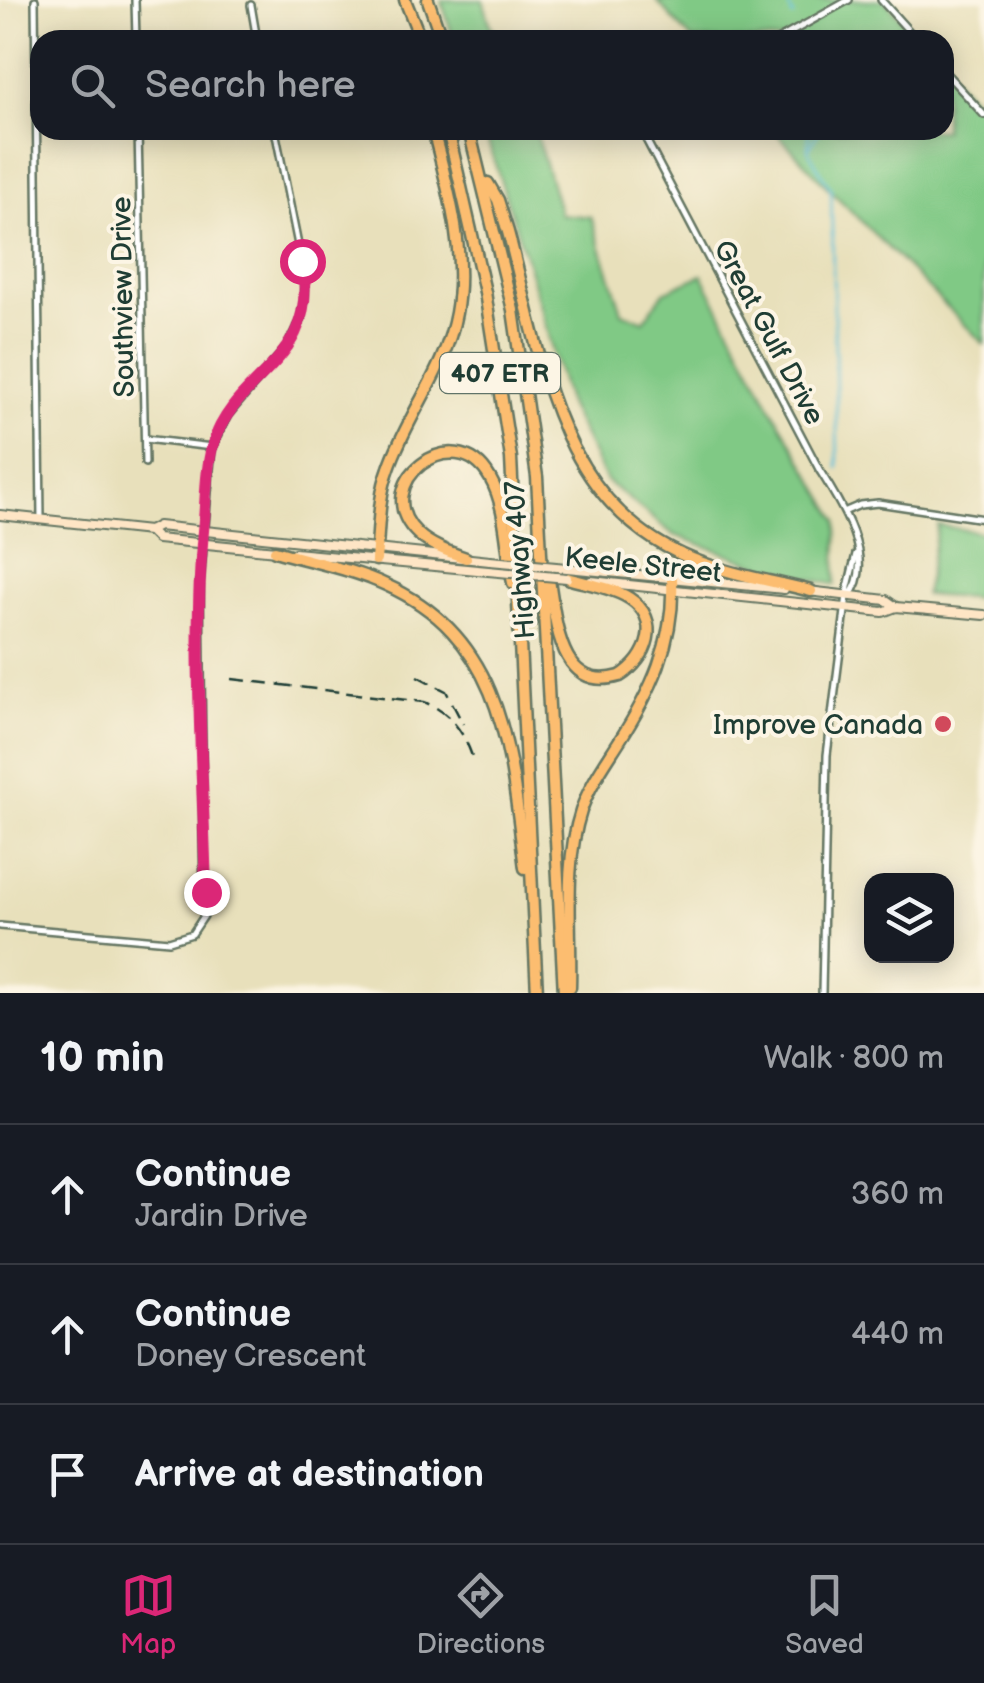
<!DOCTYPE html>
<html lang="en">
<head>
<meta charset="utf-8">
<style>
  body { margin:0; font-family:"Balsamiq Sans",sans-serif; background:#242831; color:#f1f3f6 }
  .controls { position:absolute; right:30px; bottom:30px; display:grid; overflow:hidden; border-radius:20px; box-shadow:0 5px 25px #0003 }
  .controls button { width:90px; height:90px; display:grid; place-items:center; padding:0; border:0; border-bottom:2px solid #363941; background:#171b24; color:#f1f3f6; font:50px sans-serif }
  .stop { position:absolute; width:30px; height:30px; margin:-22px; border:8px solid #db2777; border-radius:50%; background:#fff }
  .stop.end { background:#db2777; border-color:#fff; box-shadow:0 2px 10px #0008 }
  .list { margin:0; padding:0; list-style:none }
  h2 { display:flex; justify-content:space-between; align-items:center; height:130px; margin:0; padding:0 40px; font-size:42px }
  h2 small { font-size:32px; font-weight:400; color:#9ea1a6 }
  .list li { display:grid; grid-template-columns:65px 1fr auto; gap:30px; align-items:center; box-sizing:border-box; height:140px; padding:0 40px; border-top:2px solid #363941 }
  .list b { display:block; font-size:38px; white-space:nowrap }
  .list p { margin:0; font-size:32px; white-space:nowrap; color:#9ea1a6 }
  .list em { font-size:32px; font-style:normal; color:#9ea1a6 }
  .icon { flex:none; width:55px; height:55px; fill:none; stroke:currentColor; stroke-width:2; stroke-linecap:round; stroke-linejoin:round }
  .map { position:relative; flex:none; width:984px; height:993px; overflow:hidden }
  .search { position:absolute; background:#171b24; box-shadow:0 5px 25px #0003; left:30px; right:30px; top:30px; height:110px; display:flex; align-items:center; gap:25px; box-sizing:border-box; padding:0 35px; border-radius:30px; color:#9ea1a6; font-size:38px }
  .sheet { height:550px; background:#171b24 }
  nav { display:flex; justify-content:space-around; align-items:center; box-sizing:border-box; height:140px; border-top:2px solid #363941; background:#171b24; font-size:28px; color:#9ea1a6 }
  nav a { display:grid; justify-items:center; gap:5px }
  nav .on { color:#db2777 }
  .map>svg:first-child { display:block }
</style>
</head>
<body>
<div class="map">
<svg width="984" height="993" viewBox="0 0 984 993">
  <rect width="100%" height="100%" fill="#fcf5e5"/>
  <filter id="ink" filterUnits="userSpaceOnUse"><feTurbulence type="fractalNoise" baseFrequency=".01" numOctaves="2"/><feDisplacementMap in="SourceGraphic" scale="20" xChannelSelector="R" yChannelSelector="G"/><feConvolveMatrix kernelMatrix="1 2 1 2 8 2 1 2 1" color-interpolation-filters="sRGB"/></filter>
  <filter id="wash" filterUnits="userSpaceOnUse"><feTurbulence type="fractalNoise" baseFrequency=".0048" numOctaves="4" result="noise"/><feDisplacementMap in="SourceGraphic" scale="40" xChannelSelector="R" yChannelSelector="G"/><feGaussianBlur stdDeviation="2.25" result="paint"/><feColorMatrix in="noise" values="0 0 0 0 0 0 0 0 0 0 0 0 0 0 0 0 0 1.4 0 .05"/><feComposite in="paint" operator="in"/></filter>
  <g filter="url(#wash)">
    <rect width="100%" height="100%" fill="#e8e0bb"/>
    <g fill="#80c985" stroke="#50835c" stroke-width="2.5">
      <path d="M441 0H483L491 27 504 40H454Z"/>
      <path d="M656 0H884L920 40H692Z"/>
      <path d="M944 67 984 111V344L828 188 774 130H944Z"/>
      <path d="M484 130H535L560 214 591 217 622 312 644 321 664 292 702 275 773 411 838 521 835 585 764 567 674 535 606 481 567 402 527 261Z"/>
      <path d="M938 525 984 533V599L925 595Z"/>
    </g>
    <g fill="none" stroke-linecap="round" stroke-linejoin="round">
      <g stroke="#5cc0da" stroke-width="2.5">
        <path d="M786 0 793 16"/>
        <path d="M809 130 808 150 831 190 838 468"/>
        <path d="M809 148 820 130"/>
      </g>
    </g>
  </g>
  <g filter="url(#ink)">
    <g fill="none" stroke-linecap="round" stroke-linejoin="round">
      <g stroke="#657663" stroke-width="10">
        <g id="street">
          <path d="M35 0 41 519"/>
          <path d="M135 0 136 40"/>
          <path d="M881 0 917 40"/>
          <path d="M251 5 257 40"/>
          <path d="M777 40 849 0"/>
          <path d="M944 71 984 115"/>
          <path d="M138 130 145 463"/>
          <path d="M641 130 820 471C839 501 878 561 849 596"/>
          <path d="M145 439 212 447"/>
          <path d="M846 511 860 505 878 503 984 519"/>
          <path d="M0 926 169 941 192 934 204 916 200 583 212 447 228 415 287 347 301 318 305 294 303 270 275 130"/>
          <path d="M822 993 827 755 848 587 856 554"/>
        </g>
      </g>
      <g stroke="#657663" stroke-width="12">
        <g id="secondary">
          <path d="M0 515 149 531 158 526 490 561"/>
          <path d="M149 531 157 539 276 551"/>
          <path d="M295 553 488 571"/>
          <path d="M567 568 784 589"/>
          <path d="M591 581 883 612 896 607 984 615"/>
          <path d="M808 591 886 600 896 607"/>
        </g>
      </g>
      <g stroke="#657663" stroke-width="15">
        <g id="highway">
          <path d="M405 0 421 40"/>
          <path d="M428 0 442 40"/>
          <path d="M448 130 485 292 511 458 537 993"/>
          <path d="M469 130 513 310 537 477 564 993"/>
          <path d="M488 183 498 200 508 232C542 357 555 504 692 559 729 574 772 581 811 591"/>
          <path d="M275 551C312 562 352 569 386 585 506 639 510 754 525 868"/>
          <path d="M466 558C449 552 431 546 418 534 366 485 455 416 490 478 507 507 506 550 513 583"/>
          <path d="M376 560C379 529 378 497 389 468 407 415 446 369 456 313 467 253 448 188 433 130"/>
          <path d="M549 580C556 620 559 694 620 676 648 659 663 620 629 598 611 587 587 584 567 578"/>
          <path d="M570 987C572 930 563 866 581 811 589 786 604 765 618 743 651 692 675 642 672 579"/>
        </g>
      </g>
      <use href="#street" stroke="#fff" stroke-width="5"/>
      <use href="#secondary" stroke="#fee5c5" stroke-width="8"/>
      <use href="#highway" stroke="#fcbd6f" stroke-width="10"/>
      <g stroke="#1f3d34" stroke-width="2.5" stroke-dasharray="15 8" stroke-linecap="butt">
        <path d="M417 676 446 691 463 724"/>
        <path d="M232 679 424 702C452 713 465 734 474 762"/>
      </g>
      <g stroke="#657663" stroke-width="12" stroke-linecap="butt">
        <g id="secondary-bridge">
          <path d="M490 561 567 568"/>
          <path d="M488 571 567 578"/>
        </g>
      </g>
      <use href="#secondary-bridge" stroke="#fee5c5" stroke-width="8"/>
    </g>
  </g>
  <g fill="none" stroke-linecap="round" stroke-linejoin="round" filter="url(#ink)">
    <path stroke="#db2777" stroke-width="12" d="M206 892C203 769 192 643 204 520 206 496 206 468 213 444 236 371 321 364 302 261"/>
  </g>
  <circle fill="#d1495b" stroke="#fcf5e5" stroke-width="4" cx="943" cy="724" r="10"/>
  <g text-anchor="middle" stroke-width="8" stroke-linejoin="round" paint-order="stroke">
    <rect fill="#fcf5e5" stroke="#617469" stroke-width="2.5" x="440" y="353" width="120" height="40" rx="8"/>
    <g font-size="25" font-weight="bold" fill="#1f3d34">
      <text x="500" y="382">407 ETR</text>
    </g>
    <g font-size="28" fill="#1f3d34" stroke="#fcf5e5">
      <text transform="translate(122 297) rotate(-91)" y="10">Southview Drive</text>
      <text transform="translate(770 332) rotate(62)" y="10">Great Gulf Drive</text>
      <text transform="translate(519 560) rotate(-94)" y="10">Highway 407</text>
      <text transform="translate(643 564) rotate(6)" y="10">Keele Street</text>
    </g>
    <g font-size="28" fill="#1f3d34" stroke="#fcf5e5" text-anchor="end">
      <text x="923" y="734">Improve Canada</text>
    </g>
  </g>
</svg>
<div class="controls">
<button><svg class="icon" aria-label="layers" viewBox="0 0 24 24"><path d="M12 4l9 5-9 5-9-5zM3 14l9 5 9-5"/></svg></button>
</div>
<div class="stop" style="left:302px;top:261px"></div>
<div class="stop end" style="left:206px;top:892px"></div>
<div class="search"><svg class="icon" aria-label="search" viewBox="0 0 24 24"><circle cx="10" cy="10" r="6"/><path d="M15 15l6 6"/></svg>Search here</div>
</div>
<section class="sheet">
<h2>10 min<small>Walk · 800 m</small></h2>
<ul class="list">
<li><svg class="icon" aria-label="ahead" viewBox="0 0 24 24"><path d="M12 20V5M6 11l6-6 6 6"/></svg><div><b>Continue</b><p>Jardin Drive</p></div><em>360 m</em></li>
<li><svg class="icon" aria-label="ahead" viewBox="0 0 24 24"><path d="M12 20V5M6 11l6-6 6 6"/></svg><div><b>Continue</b><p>Doney Crescent</p></div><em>440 m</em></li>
<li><svg class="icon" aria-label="arrive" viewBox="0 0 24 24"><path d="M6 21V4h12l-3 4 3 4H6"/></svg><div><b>Arrive at destination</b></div></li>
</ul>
</section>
<nav>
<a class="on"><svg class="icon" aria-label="map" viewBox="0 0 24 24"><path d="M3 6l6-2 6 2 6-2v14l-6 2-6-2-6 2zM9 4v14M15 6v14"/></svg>Map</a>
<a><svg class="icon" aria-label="directions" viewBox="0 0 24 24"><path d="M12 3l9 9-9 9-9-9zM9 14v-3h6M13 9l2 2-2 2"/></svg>Directions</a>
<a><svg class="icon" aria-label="saved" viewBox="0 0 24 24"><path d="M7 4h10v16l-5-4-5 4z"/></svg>Saved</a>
</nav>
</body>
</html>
